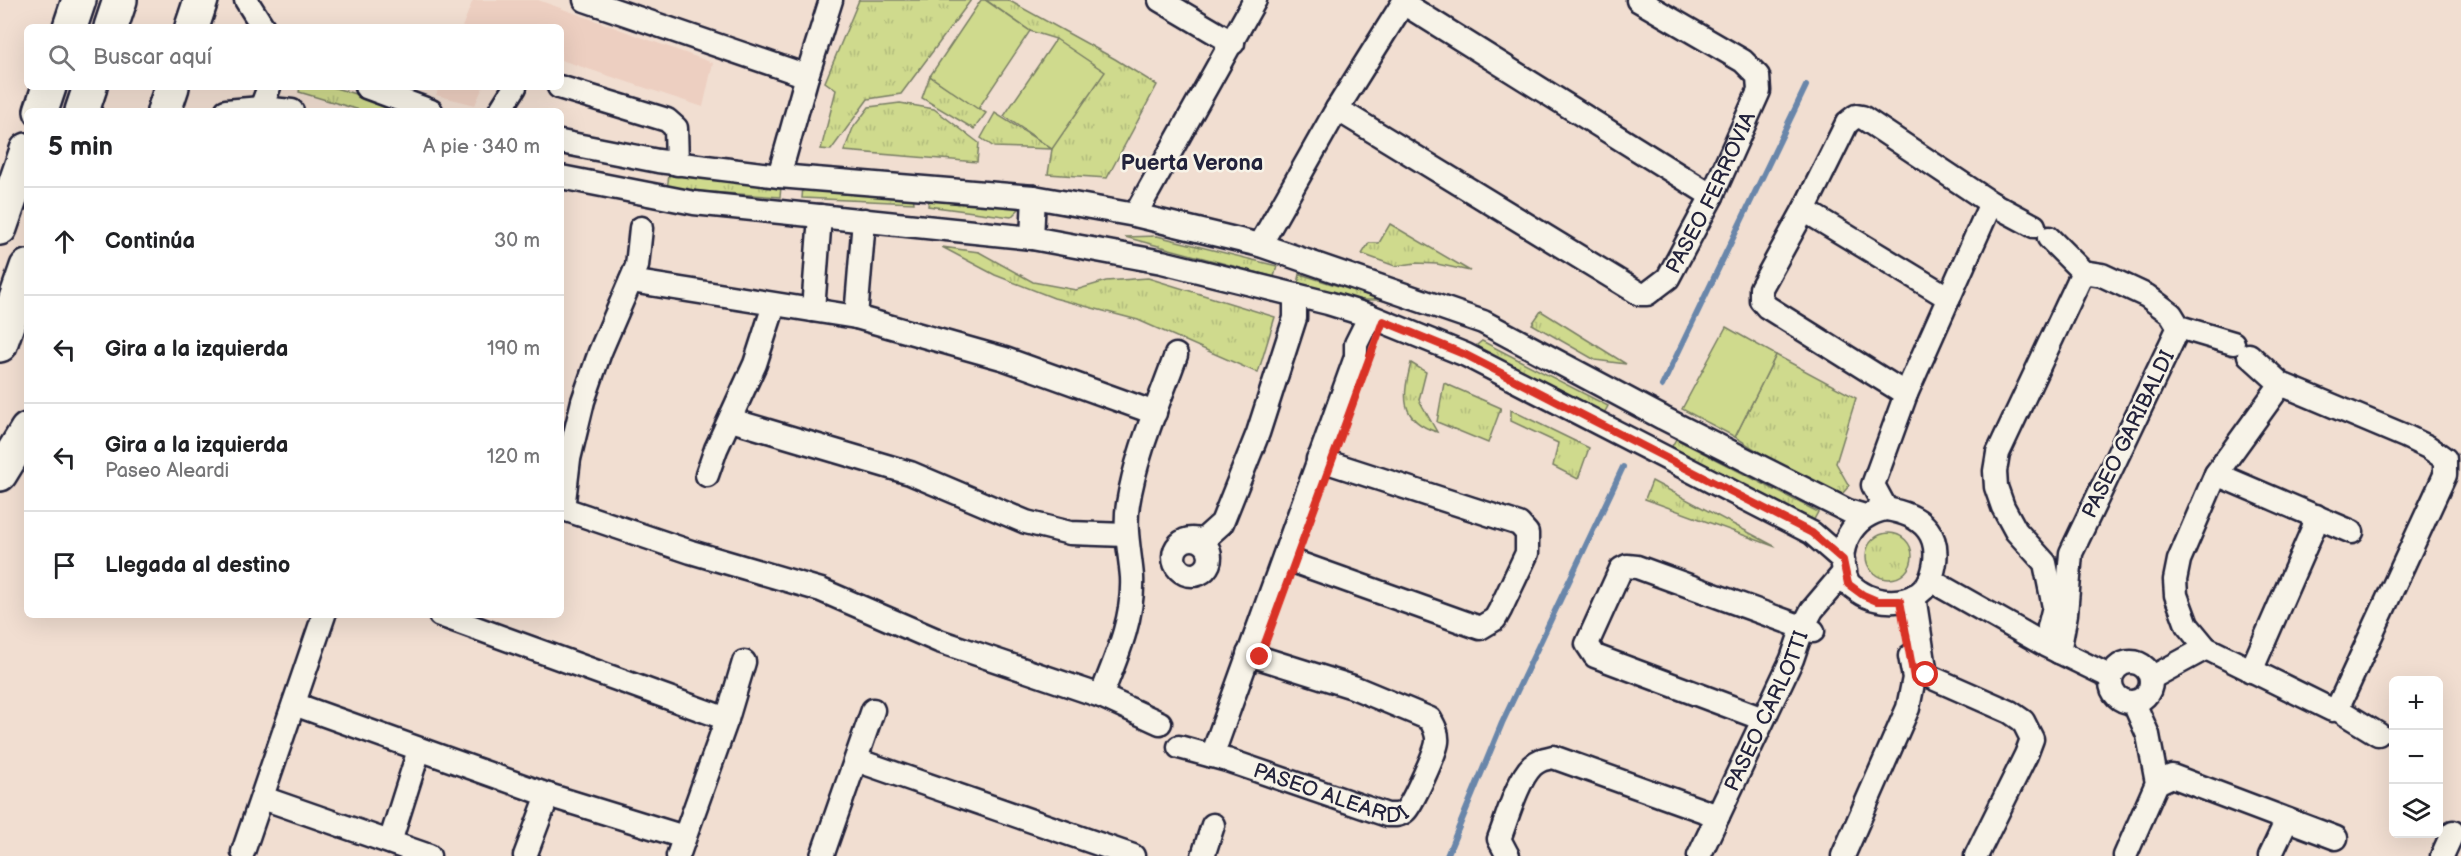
<!DOCTYPE html>
<html lang="es">
<head>
<meta charset="utf-8">
<style>
  body { margin:0; font-family:"Balsamiq Sans",sans-serif; background:#f6f6f6; color:#202124 }
  .controls { position:absolute; right:18px; bottom:18px; display:grid; overflow:hidden; border-radius:9px; box-shadow:0 6px 24px #0002 }
  .controls button { width:54px; height:54px; display:grid; place-items:center; padding:0; border:0; border-bottom:2px solid #e0e0e0; background:#fff; color:#202124; font:30px sans-serif }
  .stop { position:absolute; width:18px; height:18px; margin:-14px; border:4px solid #d93025; border-radius:50%; background:#fff }
  .stop.end { background:#d93025; border-color:#fff; box-shadow:0 2px 6px #0008 }
  .list { margin:0; padding:0; list-style:none }
  h2 { display:flex; justify-content:space-between; align-items:center; height:78px; margin:0; padding:0 24px; font-size:26px }
  h2 small { font-size:20px; font-weight:400; color:#757577 }
  .list li { display:grid; grid-template-columns:39px 1fr auto; gap:18px; align-items:center; box-sizing:border-box; height:108px; padding:0 24px; border-top:2px solid #e0e0e0 }
  .list b { display:block; font-size:22px; white-space:nowrap }
  .list p { margin:0; font-size:20px; white-space:nowrap; color:#757577 }
  .list em { font-size:20px; font-style:normal; color:#757577 }
  .icon { flex:none; width:33px; height:33px; fill:none; stroke:currentColor; stroke-width:2; stroke-linecap:round; stroke-linejoin:round }
  .map { position:relative; flex:none; width:2461px; height:856px; overflow:hidden }
  .search { position:absolute; background:#fff; box-shadow:0 6px 24px #0002; left:24px; top:24px; width:540px; height:66px; display:flex; align-items:center; gap:15px; box-sizing:border-box; padding:0 21px; border-radius:9px; color:#757577; font-size:22px }
  .panel { position:absolute; background:#fff; box-shadow:0 6px 24px #0002; left:24px; top:108px; width:540px; height:510px; border-radius:9px }
  .map>svg:first-child { display:block }
</style>
</head>
<body>
<div class="map">
<svg width="2461" height="856" viewBox="0 0 2461 856">
  <defs>
    <pattern id="grass-tufts" width="24" height="20" patternUnits="userSpaceOnUse" patternTransform="scale(1.5)"><rect width="24" height="20" fill="#cfda8d"/><path d="M3 7l-1-3M5 7V3M7 7l1-3M15 17l-1-3M17 17v-4M19 17l1-3" fill="none" stroke="#b1bb7b"/></pattern>
  </defs>
  <rect width="100%" height="100%" fill="#f1ded1"/>
  <filter id="ink" filterUnits="userSpaceOnUse"><feTurbulence type="fractalNoise" baseFrequency=".0167" numOctaves="2"/><feDisplacementMap in="SourceGraphic" scale="12" xChannelSelector="R" yChannelSelector="G"/><feConvolveMatrix kernelMatrix="1 2 1 2 8 2 1 2 1" color-interpolation-filters="sRGB"/></filter>
  <g filter="url(#ink)">
    <g fill="#edcfc1">
      <path d="M473 0H538L713 63 703 107 561 60V27H462Z"/>
      <path d="M439 87H483L475 105 436 95Z"/>
    </g>
    <g fill="url(#grass-tufts)" stroke="#787e64" stroke-width="1.5">
      <path d="M859 0H971L901 94 868 99 831 150 821 149 836 90 825 82Z"/>
      <path d="M986 0H1008L1115 59 1157 85 1107 178 1048 174 1052 149 994 147 981 138 995 113 1052 149 1056 39 1030 31Z"/>
      <path d="M930 76 986 113 974 129 922 98Z"/>
      <path d="M300 87H332L412 111H363L299 92Z"/>
      <path d="M900 103 934 109 979 143 977 162 844 151 853 128 869 107Z"/>
      <path d="M669 175 781 187 780 197 667 189Z"/>
      <path d="M803 186 913 194 914 203 802 198Z"/>
      <path d="M929 196 1022 206 1011 217 928 206Z"/>
      <path d="M1390 224 1470 271 1437 264 1416 263 1395 266 1362 254 1369 243H1379Z"/>
      <path d="M1157 236 1277 266 1274 277 1125 237Z"/>
      <path d="M942 247 979 252 1033 282 1076 290 1106 281 1148 278 1275 317 1258 373 1138 320 1054 298 995 275Z"/>
      <path d="M1300 274 1383 300H1344L1298 284Z"/>
      <path d="M1541 311 1626 364 1595 360 1532 324Z"/>
      <path d="M1482 341 1608 406 1603 415 1472 349Z"/>
      <path d="M1776 355 1856 398 1836 463 1849 486 1842 494 1790 471 1735 437Z"/>
      <path d="M1411 363 1426 372 1419 400 1437 432C1398 420 1403 395 1411 363Z"/>
      <path d="M1444 383 1501 408 1488 443 1437 422Z"/>
      <path d="M1511 410 1589 448 1578 479 1553 466 1558 443 1511 421Z"/>
      <path d="M1676 439 1818 512 1812 523 1670 450Z"/>
      <path d="M1652 481 1776 547 1645 499Z"/>
      <circle cx="1889" cy="556" r="23"/>
    </g>
    <g fill="#cfda8d" stroke="#787e64" stroke-width="1.5">
      <path d="M981 0H985L1030 31 978 109 930 76Z"/>
      <path d="M1056 39 1105 72 1052 149 1004 116Z"/>
      <path d="M1726 327 1776 355 1735 437 1682 409Z"/>
    </g>
    <g fill="none" stroke-linecap="round" stroke-linejoin="round">
      <g stroke="#6986aa" stroke-width="6">
        <path d="M1662 386 1806 86"/>
        <path d="M1447 856 1502 723 1623 467"/>
      </g>
      <g stroke="#22223b" stroke-width="27">
        <g id="minor">
          <path d="M246 0 263 27"/>
          <path d="M585 0 807 76"/>
          <path d="M1160 0 1233 43"/>
          <path d="M1403 3 1712 196"/>
          <path d="M366 87 431 111"/>
          <path d="M559 87 667 120 676 128 677 164"/>
          <path d="M261 108 269 87"/>
          <path id="s1" d="M1337 109 1640 294H1647L1668 278 1712 196 1759 91 1758 76 1743 61 1638 0"/>
          <path d="M226 111 261 108 292 111"/>
          <path d="M500 111 515 87"/>
          <path d="M561 142 658 161 779 176 1034 197 1135 215 1260 245 1483 322 1663 418 1848 511 1865 516"/>
          <path d="M779 176 807 76 831 0"/>
          <path d="M561 177 694 203 1032 238 1162 262 1328 303 1370 316 1466 355 1812 533 1843 560"/>
          <path d="M1804 210 1949 298"/>
          <path d="M1135 215 1255 0"/>
          <path d="M1032 238 1034 197"/>
          <path d="M2049 238 2083 272 2102 275 2147 296 2171 314 2179 327 2071 553 2066 614 2059 652"/>
          <path d="M1260 245 1337 109 1405 0"/>
          <path d="M631 281 856 317 1005 359 1155 413"/>
          <path d="M813 310 820 216"/>
          <path d="M856 317 864 220"/>
          <path d="M2179 327 2233 343"/>
          <path d="M2249 355 2281 384 2405 436 2428 447 2445 459V475L2337 709 2332 710 2206 648 2187 625 2176 595 2175 580 2179 560 2216 474 2281 384"/>
          <path d="M1906 394 1767 307 1761 300V288L1804 210 1847 123 1856 116 1862 117 1991 203 2034 226"/>
          <path d="M731 420 910 473 1026 522 1070 533 1126 535"/>
          <path d="M2216 474 2352 532"/>
          <path d="M707 475 716 449 755 364 774 305"/>
          <path d="M561 508 691 552 821 590 939 641 1101 696 1160 723"/>
          <path d="M563 509 569 459 583 401 600 352 637 266 641 228"/>
          <path d="M1886 509 1873 485 1906 394 1991 203"/>
          <path d="M1886 509C1924 515 1944 536 1932 575 1922 606 1880 607 1858 591 1855 588 1850 586 1848 582 1832 549 1853 515 1886 509Z"/>
          <circle cx="1192" cy="557" r="18"/>
          <path d="M1202 541 1222 523 1258 433 1295 318V295"/>
          <path d="M1284 558 1480 628 1495 619 1500 610 1527 553V533L1519 524 1318 459"/>
          <path d="M1930 580 2045 645 2111 677"/>
          <path d="M1914 596 1926 675 2010 712 2023 721 2032 739 2026 755 1976 856"/>
          <path d="M440 615 727 719"/>
          <path d="M2049 627 2054 607 2045 563 2016 531 2003 507 1996 487 1995 471 1998 453 2083 272"/>
          <circle cx="2131" cy="682" r="20"/>
          <path d="M2251 671 2313 529 2316 516"/>
          <path d="M2151 678 2206 648"/>
          <path d="M1101 696C1116 658 1134 619 1132 577 1130 552 1124 529 1128 504 1136 453 1159 403 1176 355"/>
          <path d="M294 704 548 795 684 837"/>
          <path d="M2337 709 2378 734"/>
          <path d="M1763 719 1595 656 1587 644 1621 569 1627 566 1637 567 1813 631"/>
          <path id="s2" d="M1179 747 1227 760 1387 815C1393 815 1400 816 1405 811 1412 805 1436 752 1437 742 1438 733 1434 726 1430 719L1353 687 1248 654"/>
          <path d="M1212 756 1356 357V344L1370 316"/>
          <path d="M856 760 1133 856"/>
          <path d="M2157 783 2172 776 2336 838"/>
          <path d="M263 798 429 856"/>
          <path d="M390 842 419 750"/>
          <path d="M243 852 324 615"/>
          <path d="M525 856 548 795"/>
          <path d="M678 856 727 719 744 662"/>
          <path d="M822 856 873 710"/>
          <path d="M1203 856 1213 825"/>
          <path d="M1508 856 1499 839C1507 819 1517 781 1532 766 1538 760 1544 759 1553 757L1718 816"/>
          <path id="s3" d="M1699 856 1792 659 1803 627 1812 610 1845 571"/>
          <path d="M1843 856 1908 708 1914 678 1910 656"/>
          <path d="M2125 856 2157 783 2148 735 2134 703"/>
          <path d="M2270 856 2287 820"/>
          <path d="M2442 856 2453 832"/>
        </g>
      </g>
      <g stroke="#22223b" stroke-width="38">
        <g id="highway">
          <path d="M70 27 79 0"/>
          <path d="M111 27 120 0"/>
          <path d="M192 27 201 0"/>
          <path d="M41 111 49 87"/>
          <path d="M82 111 90 87"/>
          <path d="M164 111 172 87"/>
          <path d="M0 228 27 150"/>
          <path d="M0 345 27 267"/>
          <path d="M0 474 27 430"/>
        </g>
      </g>
      <use href="#minor" stroke="#f7f3e8" stroke-width="22"/>
      <use href="#highway" stroke="#f7f3e8" stroke-width="33"/>
    </g>
  </g>
  <g fill="none" stroke-linecap="round" stroke-linejoin="round" filter="url(#ink)">
    <path stroke="#d93025" stroke-width="8" d="M1260 657 1383 321 1466 355 1812 533 1843 560 1848 584 1863 595 1877 601H1900L1914 678 1926 675"/>
  </g>
  <g text-anchor="middle" stroke-width="5" stroke-linejoin="round" paint-order="stroke">
    <g font-size="21" fill="#22223b" stroke="#f7f3e8">
      <text dy="7" stroke="none"><textPath href="#s1" startOffset="484">PASEO FERROVIA</textPath></text>
      <text transform="translate(2128 434) rotate(-64)" y="7">PASEO GARIBALDI</text>
      <text dy="7" stroke="none"><textPath href="#s3" startOffset="160">PASEO CARLOTTI</textPath></text>
      <text dy="7" stroke="none"><textPath href="#s2" startOffset="159">PASEO ALEARDI</textPath></text>
    </g>
    <g font-size="22" font-weight="bold" fill="#22223b" stroke="#f7f3e8">
      <text x="1192" y="170">Puerta Verona</text>
    </g>
  </g>
</svg>
<div class="controls">
<button>+</button>
<button>−</button>
<button><svg class="icon" aria-label="layers" viewBox="0 0 24 24"><path d="M12 4l9 5-9 5-9-5zM3 14l9 5 9-5"/></svg></button>
</div>
<div class="stop" style="left:1926px;top:675px"></div>
<div class="stop end" style="left:1260px;top:657px"></div>
<div class="search"><svg class="icon" aria-label="search" viewBox="0 0 24 24"><circle cx="10" cy="10" r="6"/><path d="M15 15l6 6"/></svg>Buscar aquí</div>
<section class="panel">
<h2>5 min<small>A pie · 340 m</small></h2>
<ul class="list">
<li><svg class="icon" aria-label="ahead" viewBox="0 0 24 24"><path d="M12 20V5M6 11l6-6 6 6"/></svg><div><b>Continúa</b></div><em>30 m</em></li>
<li><svg class="icon" aria-label="left" viewBox="0 0 24 24"><path d="M17 20v-9H6M10 6l-5 5 5 5"/></svg><div><b>Gira a la izquierda</b></div><em>190 m</em></li>
<li><svg class="icon" aria-label="left" viewBox="0 0 24 24"><path d="M17 20v-9H6M10 6l-5 5 5 5"/></svg><div><b>Gira a la izquierda</b><p>Paseo Aleardi</p></div><em>120 m</em></li>
<li><svg class="icon" aria-label="arrive" viewBox="0 0 24 24"><path d="M6 21V4h12l-3 4 3 4H6"/></svg><div><b>Llegada al destino</b></div></li>
</ul>
</section>
</div>
</body>
</html>
